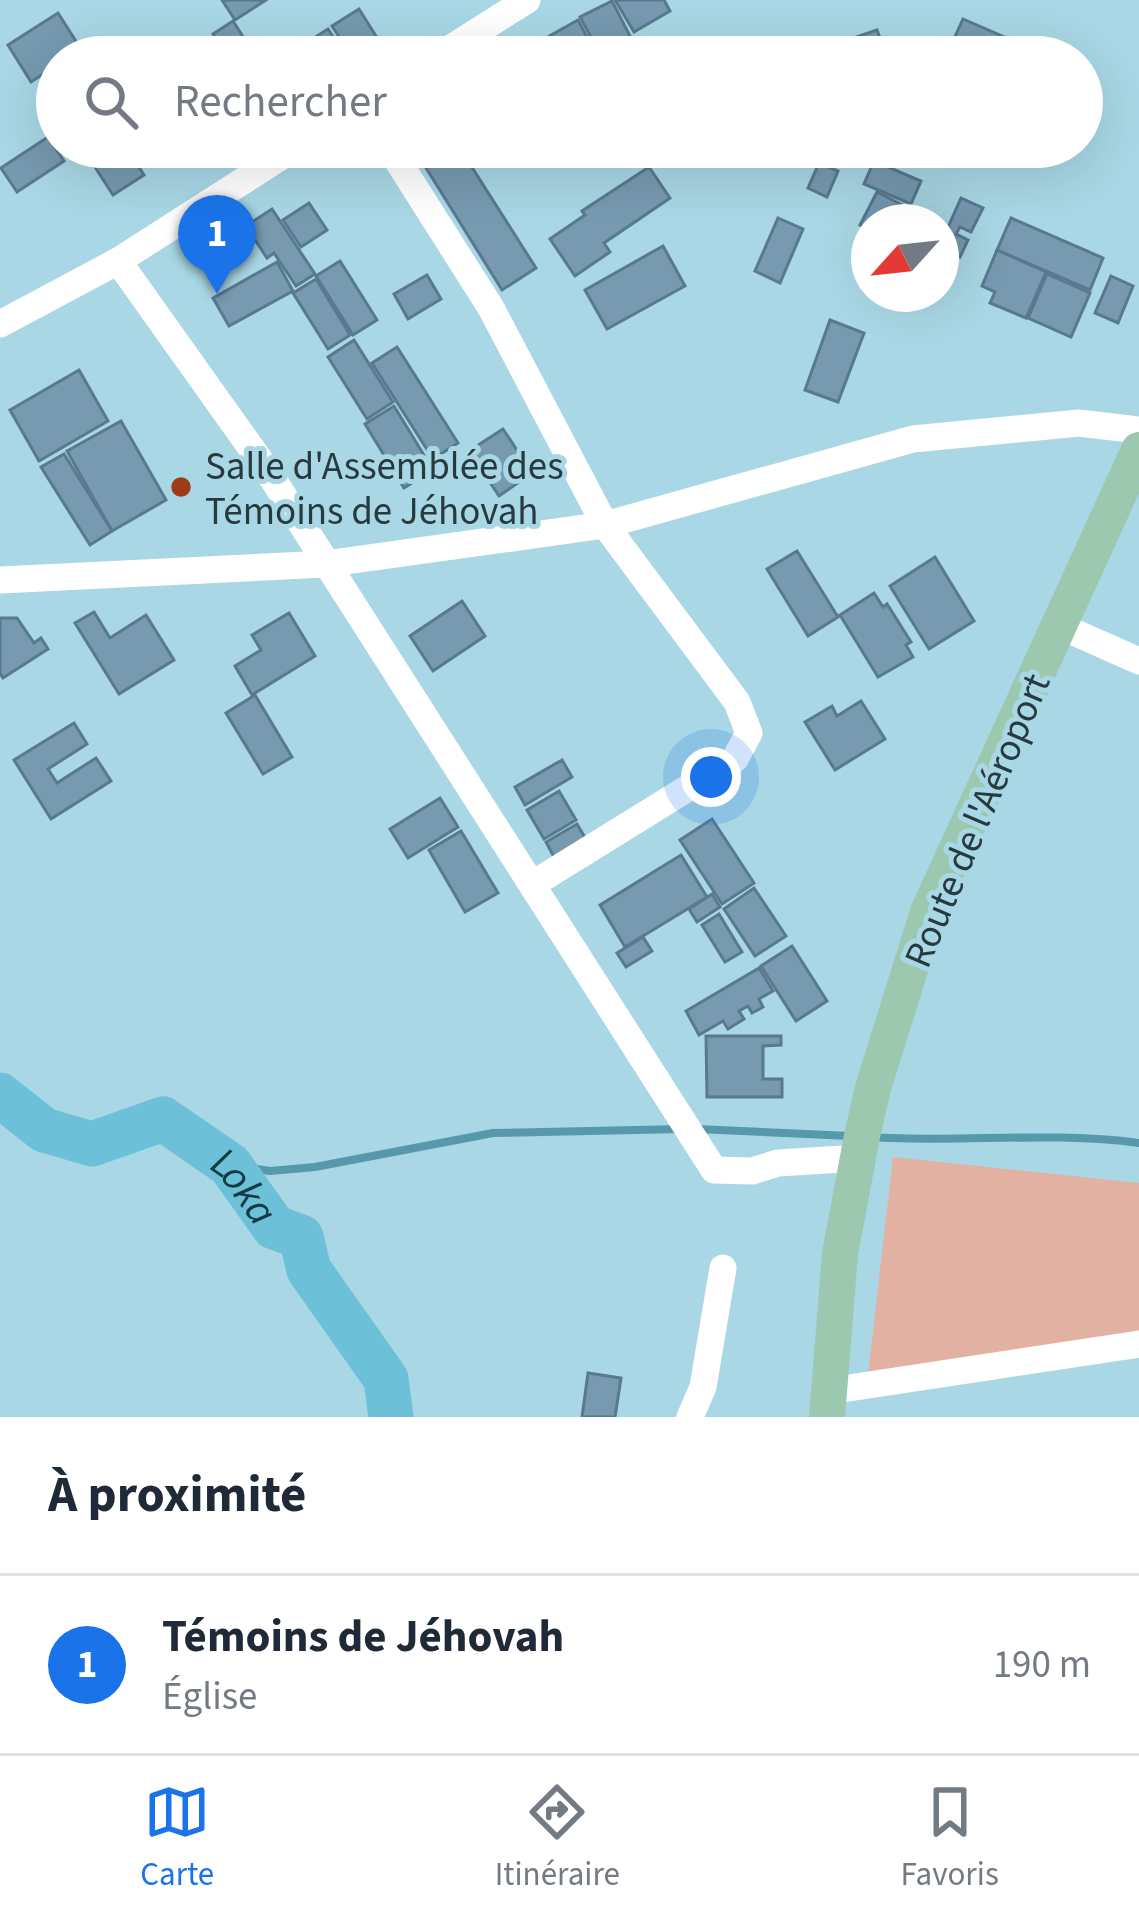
<!DOCTYPE html>
<html lang="fr">
<head>
<meta charset="utf-8">
<style>
  body { margin:0; font-family:"Source Sans 3",sans-serif; background:#f2f2f3; color:#1f2937 }
  .compass { position:absolute; left:851px; top:204px; width:108px; height:108px; border-radius:50%; background:#fff; box-shadow:0 12px 48px #0002; rotate:243deg }
  .you { position:absolute; left:711px; top:777px; width:42px; height:42px; margin:-30px; border:9px solid #fff; border-radius:50%; background:#1a73e8; box-shadow:0 0 0 18px #1a73e833 }
  .badge { display:grid; place-items:center; width:78px; height:78px; border-radius:50%; background:#1a73e8; color:#fff; font-size:39px; font-weight:700 }
  .pin { position:absolute; translate:-50% -99px; filter:drop-shadow(0 3px 6px #0008) }
  .pin::after { content:''; position:absolute; top:63px; width:42px; height:36px; background:inherit; clip-path:polygon(0 0,100% 0,50% 100%) }
  .list { margin:0; padding:0; list-style:none }
  h2 { display:flex; justify-content:space-between; align-items:center; height:156px; margin:0; padding:0 48px; font-size:51px }
  h2 small { font-size:39px; font-weight:400; color:#747a83 }
  .list li { display:grid; grid-template-columns:78px 1fr auto; gap:36px; align-items:center; box-sizing:border-box; height:180px; padding:0 48px; border-top:3px solid #e0e1e3 }
  .list b { display:block; font-size:45px; white-space:nowrap }
  .list p { margin:0; font-size:39px; white-space:nowrap; color:#747a83 }
  .list em { font-size:39px; font-style:normal; color:#747a83 }
  .icon { flex:none; width:66px; height:66px; fill:none; stroke:currentColor; stroke-width:2; stroke-linecap:round; stroke-linejoin:round }
  .map { position:relative; flex:none; width:1139px; height:1417px; overflow:hidden }
  .search { position:absolute; background:#fff; box-shadow:0 12px 48px #0002; left:36px; right:36px; top:36px; height:132px; display:flex; align-items:center; gap:30px; box-sizing:border-box; padding:0 42px; border-radius:66px; color:#747a83; font-size:45px }
  .sheet { height:336px; background:#fff }
  nav { display:flex; justify-content:space-around; align-items:center; box-sizing:border-box; height:168px; border-top:3px solid #e0e1e3; background:#fff; font-size:33px; color:#747a83 }
  nav a { display:grid; justify-items:center; gap:6px }
  nav .on { color:#1a73e8 }
  .map>svg:first-child { display:block }
</style>
</head>
<body>
<div class="map">
<svg width="1139" height="1417" viewBox="0 0 1139 1417">
  <rect width="100%" height="100%" fill="#a9d7e5"/>
  <path fill="#e2b1a1" d="M893 1157 1139 1183V1350L867 1384Z"/>
  <g fill="none" stroke-linecap="round" stroke-linejoin="round">
    <g stroke="#5798ab" stroke-width="8">
      <path d="M697 1129 850 1136"/>
      <path d="M871 1137C960 1143 1050 1131 1139 1143"/>
      <path d="M230 1165 270 1171 315 1167 493 1133 682 1129"/>
    </g>
    <path stroke="#6cc1d9" stroke-width="45" id="s1" d="M0 1095 44 1130 92 1144 163 1119 230 1165 274 1227 301 1237 309 1270 386 1379 391 1417"/>
  </g>
  <g fill="#779ab1" stroke="#587990" stroke-width="3">
    <path d="M222 0H266L235 20Z"/>
    <path d="M615 0H664L670 11 634 32Z"/>
    <path d="M612 1 630 36 599 52 580 17Z"/>
    <path d="M359 9 386 52 378 57H352L332 26Z"/>
    <path d="M58 13 81 49 69 57H57V65L31 82 8 45Z"/>
    <path d="M963 19 1018 43 1013 57H995L954 39Z"/>
    <path d="M578 20 596 54 554 57 544 39Z"/>
    <path d="M233 21 251 49 239 57H228L213 34Z"/>
    <path d="M328 29 346 57H284Z"/>
    <path d="M877 30 887 57H798Z"/>
    <path d="M926 39 957 52 960 45 988 57H920Z"/>
    <path d="M48 137 64 161 17 192 1 168Z"/>
    <path d="M82 147H126L144 175 113 195Z"/>
    <path d="M413 147H459L536 268 502 290Z"/>
    <path d="M874 161 921 181 911 204 864 184Z"/>
    <path d="M819 163 838 171 827 197 808 188Z"/>
    <path d="M649 167 670 198 604 243 610 252 575 276 550 239 585 215 582 211Z"/>
    <path d="M877 192 936 222H869V229L860 225Z"/>
    <path d="M961 198 983 208 971 232 960 227 956 234 968 240 960 257 941 249V243Z"/>
    <path d="M309 203 327 230 301 247 283 220Z"/>
    <path d="M272 209 315 274 296 286 274 253 267 258 246 226Z"/>
    <path d="M778 218 803 229 780 283 755 271Z"/>
    <path d="M1011 218 1103 258 1090 290 997 250Z"/>
    <path d="M663 246 685 286 607 329 585 290Z"/>
    <path d="M997 250 1046 272 1026 318 990 303 995 292 982 286Z"/>
    <path d="M340 261 377 320 353 335 316 276Z"/>
    <path d="M277 262 293 291 229 326 213 298Z"/>
    <path d="M1047 274 1090 293 1071 337 1028 318Z"/>
    <path d="M427 275 441 299 408 319 394 294Z"/>
    <path d="M1111 276 1133 286 1118 323 1095 313Z"/>
    <path d="M316 279 350 335 328 349 293 293Z"/>
    <path d="M830 320 864 333 838 402 805 390Z"/>
    <path d="M354 340 393 402 367 419 328 357Z"/>
    <path d="M397 347 458 443 433 459 372 363Z"/>
    <path d="M79 370 108 421 39 461 10 410Z"/>
    <path d="M394 406 433 470 404 488 365 424Z"/>
    <path d="M121 421 166 500 112 531 67 451Z"/>
    <path d="M503 429 532 473 499 496 469 451Z"/>
    <path d="M64 454 112 531 90 545 41 467Z"/>
    <path d="M797 551 838 617 808 636 767 569Z"/>
    <path d="M935 557 974 621 929 649 890 586Z"/>
    <path d="M874 593 883 607 887 604 911 642 906 645 913 657 878 677 840 615Z"/>
    <path d="M462 601 485 636 433 671 410 636Z"/>
    <path d="M94 612 110 638 146 615 174 660 119 694 75 623Z"/>
    <path d="M289 613 315 656 252 695 235 666 261 650 252 635Z"/>
    <path d="M0 618H17L34 643 41 638 48 649 3 678 0 673Z"/>
    <path d="M255 695 292 757 263 774 226 713Z"/>
    <path d="M861 701 885 739 835 770 805 722 832 706 837 716Z"/>
    <path d="M74 723 87 744 48 769 57 783 96 758 111 781 51 819 14 760Z"/>
    <path d="M562 760 572 777 525 805 515 787Z"/>
    <path d="M559 791 576 820 544 839 527 810Z"/>
    <path d="M440 798 458 827 408 858 390 829Z"/>
    <path d="M712 819 754 883 722 904 680 840Z"/>
    <path d="M577 824 587 841 555 859 546 842Z"/>
    <path d="M461 831 498 893 465 912 429 850Z"/>
    <path d="M681 855 707 897 625 947 600 905Z"/>
    <path d="M754 888 786 936 755 956 724 909Z"/>
    <path d="M712 894 720 907 697 922 689 909Z"/>
    <path d="M719 914 742 952 725 962 702 925Z"/>
    <path d="M643 937 652 951 626 967 617 953Z"/>
    <path d="M792 946 827 1001 796 1021 761 966Z"/>
    <path d="M759 968 773 991 759 999 763 1007 752 1013 748 1006 739 1011 744 1019 728 1029 723 1021 699 1035 686 1011Z"/>
    <path d="M706 1036H781V1045L763 1046V1079H782V1097H707Z"/>
    <path d="M588 1373 621 1378 615 1417H582Z"/>
  </g>
  <g fill="none" stroke-linecap="round" stroke-linejoin="round">
    <g stroke="#fff" stroke-width="27">
      <path d="M437 57 527 0"/>
      <path d="M389 147 491 308 605 525 737 702 749 733 735 759 533 884"/>
      <path d="M118 261 269 473 714 1170 752 1171 778 1163 859 1158"/>
      <path d="M0 324 118 261 296 147"/>
      <path d="M0 580 325 564 605 525 913 439 1079 423 1139 430"/>
      <path d="M1060 626 1139 661"/>
      <path d="M829 1391 1139 1344"/>
      <path d="M690 1417 703 1387 723 1268"/>
    </g>
    <path stroke="#9bc8af" stroke-width="36" d="M827 1417 840 1254 862 1136 873 1088 928 912 1139 450"/>
  </g>
  <circle fill="#a13b17" stroke="#a9d7e5" stroke-width="4.5" cx="181" cy="487" r="12"/>
  <g text-anchor="middle" stroke-width="10" stroke-linejoin="round" paint-order="stroke">
    <g font-size="39" fill="#273a3f" stroke="#a9d7e5" text-anchor="start">
      <text x="205" y="479">Salle d'Assemblée des<tspan x="205" dy="45">Témoins de Jéhovah</tspan></text>
    </g>
    <g font-size="39" fill="#273a3f" stroke="#a9d7e5">
      <text transform="translate(976 820) rotate(-67)" y="14">Route de l'Aéroport</text>
    </g>
    <g font-size="42" font-style="italic" fill="#133b45" stroke="#a9d7e5">
      <text dy="15" stroke="none"><textPath href="#s1" startOffset="288">Loka</textPath></text>
    </g>
  </g>
</svg>
<svg class="compass" viewBox="-18 -18 36 36"><path d="M0-13l5 13h-10z" fill="#e53935"/><path d="M0 13l5-13h-10z" fill="#747a83"/></svg>
<div class="you"></div>
<div class="pin badge" style="left:217px;top:294px">1</div>
<div class="search"><svg class="icon" aria-label="search" viewBox="0 0 24 24"><circle cx="10" cy="10" r="6"/><path d="M15 15l6 6"/></svg>Rechercher</div>
</div>
<section class="sheet">
<h2>À proximité<small></small></h2>
<ul class="list">
<li><span class="badge">1</span><div><b>Témoins de Jéhovah</b><p>Église</p></div><em>190 m</em></li>
</ul>
</section>
<nav>
<a class="on"><svg class="icon" aria-label="map" viewBox="0 0 24 24"><path d="M3 6l6-2 6 2 6-2v14l-6 2-6-2-6 2zM9 4v14M15 6v14"/></svg>Carte</a>
<a><svg class="icon" aria-label="directions" viewBox="0 0 24 24"><path d="M12 3l9 9-9 9-9-9zM9 14v-3h6M13 9l2 2-2 2"/></svg>Itinéraire</a>
<a><svg class="icon" aria-label="saved" viewBox="0 0 24 24"><path d="M7 4h10v16l-5-4-5 4z"/></svg>Favoris</a>
</nav>
</body>
</html>
